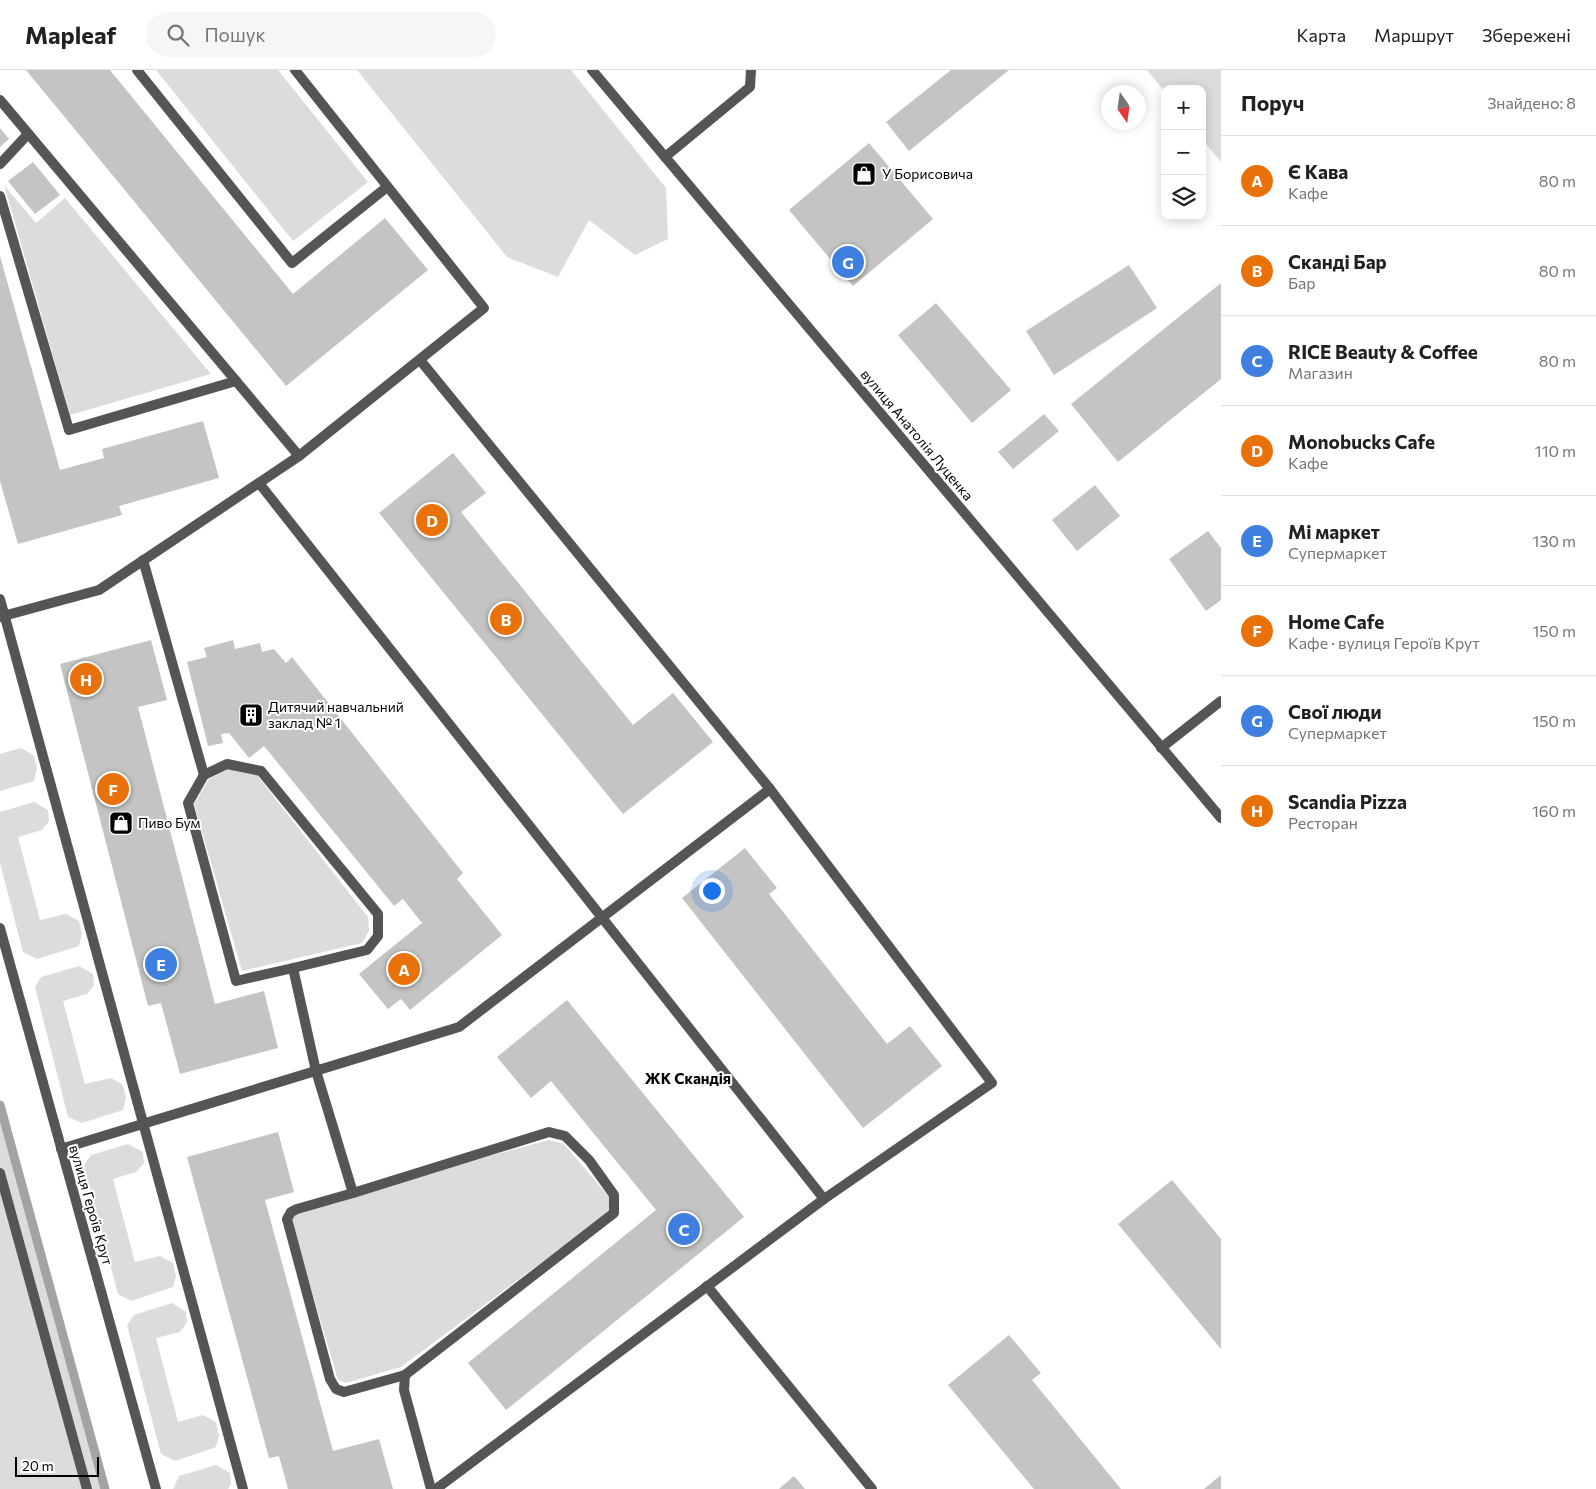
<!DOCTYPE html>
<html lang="uk">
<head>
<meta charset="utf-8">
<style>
  body { margin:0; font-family:Commissioner,sans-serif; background:#f6f6f6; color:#202124 }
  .controls { position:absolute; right:15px; top:15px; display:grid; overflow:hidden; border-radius:10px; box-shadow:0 2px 12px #0003 }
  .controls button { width:45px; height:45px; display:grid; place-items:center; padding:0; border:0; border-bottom:1px solid #e0e0e0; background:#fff; color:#202124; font:25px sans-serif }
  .compass { position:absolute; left:1101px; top:15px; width:45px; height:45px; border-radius:50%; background:#fff; box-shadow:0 2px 12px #0003; rotate:167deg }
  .scale { position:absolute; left:15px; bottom:12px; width:84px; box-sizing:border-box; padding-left:5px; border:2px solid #000; border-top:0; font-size:14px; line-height:18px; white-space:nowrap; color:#000; -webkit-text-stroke:4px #fff; paint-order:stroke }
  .you { position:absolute; left:711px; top:820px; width:18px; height:18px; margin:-12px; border:4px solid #fff; border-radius:50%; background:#1a73e8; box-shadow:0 0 0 8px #1a73e833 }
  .badge { display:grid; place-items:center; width:32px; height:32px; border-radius:50%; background:#b45309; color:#fff; font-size:16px; font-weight:700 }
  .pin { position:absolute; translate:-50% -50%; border:2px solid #fff; box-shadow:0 1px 5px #0006 }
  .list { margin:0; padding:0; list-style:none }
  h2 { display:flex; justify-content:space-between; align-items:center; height:65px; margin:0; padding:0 20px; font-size:21px }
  h2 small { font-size:16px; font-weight:400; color:#757577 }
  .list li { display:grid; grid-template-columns:32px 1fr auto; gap:15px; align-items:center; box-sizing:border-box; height:90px; padding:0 20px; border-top:1px solid #e0e0e0 }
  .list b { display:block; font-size:19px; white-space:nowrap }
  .list p { margin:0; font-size:16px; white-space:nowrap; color:#757577 }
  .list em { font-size:16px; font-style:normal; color:#757577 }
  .icon { flex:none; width:28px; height:28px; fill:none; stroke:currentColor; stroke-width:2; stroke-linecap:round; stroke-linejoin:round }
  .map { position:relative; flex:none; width:1221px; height:1419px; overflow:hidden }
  header { display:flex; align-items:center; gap:30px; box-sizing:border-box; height:70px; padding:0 25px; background:#fff; border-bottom:1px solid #e0e0e0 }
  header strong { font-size:24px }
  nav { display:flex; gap:28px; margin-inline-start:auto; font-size:18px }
  .search { width:350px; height:45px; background:#f6f6f6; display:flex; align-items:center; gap:12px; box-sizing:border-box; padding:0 18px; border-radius:28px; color:#757577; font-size:19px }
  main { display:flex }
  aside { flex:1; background:#fff }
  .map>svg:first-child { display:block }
</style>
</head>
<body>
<header>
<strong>Mapleaf</strong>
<div class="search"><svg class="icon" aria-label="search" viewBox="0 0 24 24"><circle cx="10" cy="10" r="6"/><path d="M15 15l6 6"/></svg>Пошук</div>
<nav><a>Карта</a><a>Маршрут</a><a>Збережені</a></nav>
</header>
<main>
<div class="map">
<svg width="1221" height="1419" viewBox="0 0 1221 1419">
  <rect width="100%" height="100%" fill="#fff"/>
  <g fill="#dcdcdc">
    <path d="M156 0H278L368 112 293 171Z"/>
    <path d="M357 0H571L666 118 668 169 635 185 589 150 558 207 507 187Z"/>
    <path d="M1147 0H1221V92L1202 69V19H1165V22Z"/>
    <path d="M4 115 36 153 65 128 211 304 70 345Z"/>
    <path d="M21 678 34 686 37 698 34 711 0 721V684Z"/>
    <path d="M229 699 256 704 368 847 369 861 362 873 242 901 194 734 209 709Z"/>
    <path d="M34 732 48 740 49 751 42 760 18 767 40 850 66 844 79 851 82 864 79 876 37 889 23 882 0 793V742Z"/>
    <path d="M79 896 93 904 94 915 87 924 63 931 85 1014 111 1008 123 1015 126 1028 123 1040 82 1053 68 1047 35 917 41 907Z"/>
    <path d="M0 1035 105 1419H0Z"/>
    <path d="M549 1070 564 1074 609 1127V1142L401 1297 346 1313 338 1310 291 1150 294 1145 429 1102Z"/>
    <path d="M128 1074 143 1082 144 1093 136 1102 113 1109 135 1192 160 1186 173 1193 176 1206 173 1217 131 1231 118 1224 84 1095 91 1085Z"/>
    <path d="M172 1233 186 1242 187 1252 180 1262 156 1268 178 1352 203 1345 216 1352 219 1366 216 1377 175 1391 161 1384 127 1255 134 1245Z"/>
    <path d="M216 1395 230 1403 231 1414 228 1419H173L179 1406Z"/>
  </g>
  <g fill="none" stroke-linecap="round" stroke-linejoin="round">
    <path stroke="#a3a3a3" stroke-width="9" d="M0 1035 105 1419"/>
  </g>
  <g fill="#c4c4c4">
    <path d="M26 0H110L293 224 385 148 428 200 286 316Z"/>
    <path d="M951 0H1009L909 81 886 52Z"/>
    <path d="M0 58 9 69 0 77Z"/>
    <path d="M869 73 933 149 853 216 789 140Z"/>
    <path d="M33 92 60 125 35 144 8 111Z"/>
    <path d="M0 186 60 400 104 388 102 379 203 351 219 408 119 436 122 445 18 474 0 411Z"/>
    <path d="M1129 195 1157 238 1054 305 1026 261Z"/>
    <path d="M1221 213V309L1118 392 1071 334Z"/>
    <path d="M936 233 1011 320 972 353 898 265Z"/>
    <path d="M1044 344 1059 361 1013 399 998 382Z"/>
    <path d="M453 383 486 423 461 442 633 655 673 623 713 672 623 744 379 443Z"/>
    <path d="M1095 415 1120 446 1077 481 1052 450Z"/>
    <path d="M1208 461 1221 478V530L1206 541 1169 489Z"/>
    <path d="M151 570 167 630 138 637 215 934 264 921 278 978 180 1004 161 933 148 936 60 594Z"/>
    <path d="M233 570 235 579 260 573 262 582 274 579 286 593 292 587 463 803 457 809 502 865 410 940 401 929 388 939 359 904 422 853 403 829 394 836 264 676 249 688 229 663 221 664 223 673 208 676 187 592 207 587 204 578Z"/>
    <path d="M745 778 777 818 769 824 887 974 910 956 942 996 863 1058 682 828Z"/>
    <path d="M567 930 744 1147 506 1340 468 1293 656 1140 551 1011 531 1028 497 987Z"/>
    <path d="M278 1062 294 1122 265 1130 333 1381 379 1369 393 1419H288L279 1386 269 1388 187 1087Z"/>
    <path d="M1172 1110 1221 1169V1279L1118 1154Z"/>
    <path d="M1009 1265 1041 1303 1032 1310 1121 1419H1034L948 1315Z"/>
    <path d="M1221 1405V1419H1204Z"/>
    <path d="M794 1406 805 1419H779Z"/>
  </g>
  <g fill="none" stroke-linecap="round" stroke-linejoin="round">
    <g stroke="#555" stroke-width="10">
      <path d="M137 0 292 193 387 117"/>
      <path d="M0 30 299 386 484 238 295 0"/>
      <path d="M665 87 750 17 751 0"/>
      <path d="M0 94 28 64"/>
      <path d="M0 126 69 360 236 311"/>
      <path d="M420 290 770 719 992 1013 824 1129 436 1419"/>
      <path d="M259 413 824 1129"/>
      <path d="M143 490 204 705 227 694 261 701 378 844V866L367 880 293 898 316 1001 353 1123 549 1062 565 1066 589 1090 614 1125V1143L405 1305 404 1320 431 1419"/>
      <path d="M0 529 243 1419"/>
      <path d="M0 547 99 520 299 386"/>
      <path d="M1161 678 1221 631"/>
      <path d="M204 705 188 733 236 911 293 898"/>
      <path d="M61 1079 459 957 770 719"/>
      <path d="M0 1103 87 1419"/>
      <path d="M353 1123 297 1139 291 1142 287 1149 330 1309 336 1319 344 1322 405 1305"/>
      <path d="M707 1216 872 1419"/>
    </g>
    <g stroke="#555" stroke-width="10">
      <path d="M592 0 1221 748"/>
      <path d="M0 858 156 1419"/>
    </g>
  </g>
  <defs>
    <g id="shop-square" transform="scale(1.25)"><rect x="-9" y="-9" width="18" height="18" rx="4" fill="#000" stroke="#fff"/><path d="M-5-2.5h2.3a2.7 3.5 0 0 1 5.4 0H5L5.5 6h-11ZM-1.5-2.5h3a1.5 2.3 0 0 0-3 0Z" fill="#fff"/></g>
    <g id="building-square" transform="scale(1.25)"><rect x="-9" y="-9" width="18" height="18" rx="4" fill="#000" stroke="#fff"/><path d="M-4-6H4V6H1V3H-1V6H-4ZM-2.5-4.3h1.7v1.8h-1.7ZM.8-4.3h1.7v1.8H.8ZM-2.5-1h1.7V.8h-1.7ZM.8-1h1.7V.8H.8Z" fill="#fff"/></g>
  </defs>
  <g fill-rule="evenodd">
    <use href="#shop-square" x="864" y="104"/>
    <use href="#building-square" x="251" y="645"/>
    <use href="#shop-square" x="121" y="753"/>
  </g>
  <g text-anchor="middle" stroke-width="4" stroke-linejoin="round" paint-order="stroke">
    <g font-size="14" fill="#000" stroke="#fff" text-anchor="start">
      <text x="882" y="109">У Борисовича</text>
      <text x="268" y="642">Дитячий навчальний<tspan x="268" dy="16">заклад № 1</tspan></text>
      <text x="138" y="758">Пиво Бум</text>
    </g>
    <g font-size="14" fill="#000" stroke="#fff">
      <text transform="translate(917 365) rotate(50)" y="5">вулиця Анатолія Луценка</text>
      <text transform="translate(91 1135) rotate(74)" y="5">вулиця Героїв Крут</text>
    </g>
    <g font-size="15" font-weight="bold" fill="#000" stroke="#fff">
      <text x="688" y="1014">ЖК Скандія</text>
    </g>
  </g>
</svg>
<div class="controls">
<button>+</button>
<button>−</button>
<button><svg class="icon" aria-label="layers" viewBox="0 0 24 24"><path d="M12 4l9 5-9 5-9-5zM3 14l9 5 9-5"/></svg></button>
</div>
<svg class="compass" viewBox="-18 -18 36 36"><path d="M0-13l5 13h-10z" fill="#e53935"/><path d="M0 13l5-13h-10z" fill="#757577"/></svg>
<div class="scale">20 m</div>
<div class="you"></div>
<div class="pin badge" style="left:404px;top:899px;background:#e8710a">A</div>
<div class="pin badge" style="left:506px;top:549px;background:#e8710a">B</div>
<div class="pin badge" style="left:684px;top:1159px;background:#3f7fe0">C</div>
<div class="pin badge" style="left:432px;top:450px;background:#e8710a">D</div>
<div class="pin badge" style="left:161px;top:894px;background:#3f7fe0">E</div>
<div class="pin badge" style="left:113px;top:719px;background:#e8710a">F</div>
<div class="pin badge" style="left:848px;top:192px;background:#3f7fe0">G</div>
<div class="pin badge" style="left:86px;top:609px;background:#e8710a">H</div>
</div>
<aside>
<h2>Поруч<small>Знайдено: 8</small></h2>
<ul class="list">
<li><span class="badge" style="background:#e8710a">A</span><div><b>Є Кава</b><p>Кафе</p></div><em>80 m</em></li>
<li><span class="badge" style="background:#e8710a">B</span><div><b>Сканді Бар</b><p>Бар</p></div><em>80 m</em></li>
<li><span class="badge" style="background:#3f7fe0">C</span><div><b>RICE Beauty &amp; Coffee</b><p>Магазин</p></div><em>80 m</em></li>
<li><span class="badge" style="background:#e8710a">D</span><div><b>Monobucks Cafe</b><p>Кафе</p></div><em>110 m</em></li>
<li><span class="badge" style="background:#3f7fe0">E</span><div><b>Мі маркет</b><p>Супермаркет</p></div><em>130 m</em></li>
<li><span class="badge" style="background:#e8710a">F</span><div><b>Home Cafe</b><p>Кафе · вулиця Героїв Крут</p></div><em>150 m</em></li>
<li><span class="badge" style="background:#3f7fe0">G</span><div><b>Свої люди</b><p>Супермаркет</p></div><em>150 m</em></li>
<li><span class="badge" style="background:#e8710a">H</span><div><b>Scandia Pizza</b><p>Ресторан</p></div><em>160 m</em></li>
</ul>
</aside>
</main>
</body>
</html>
